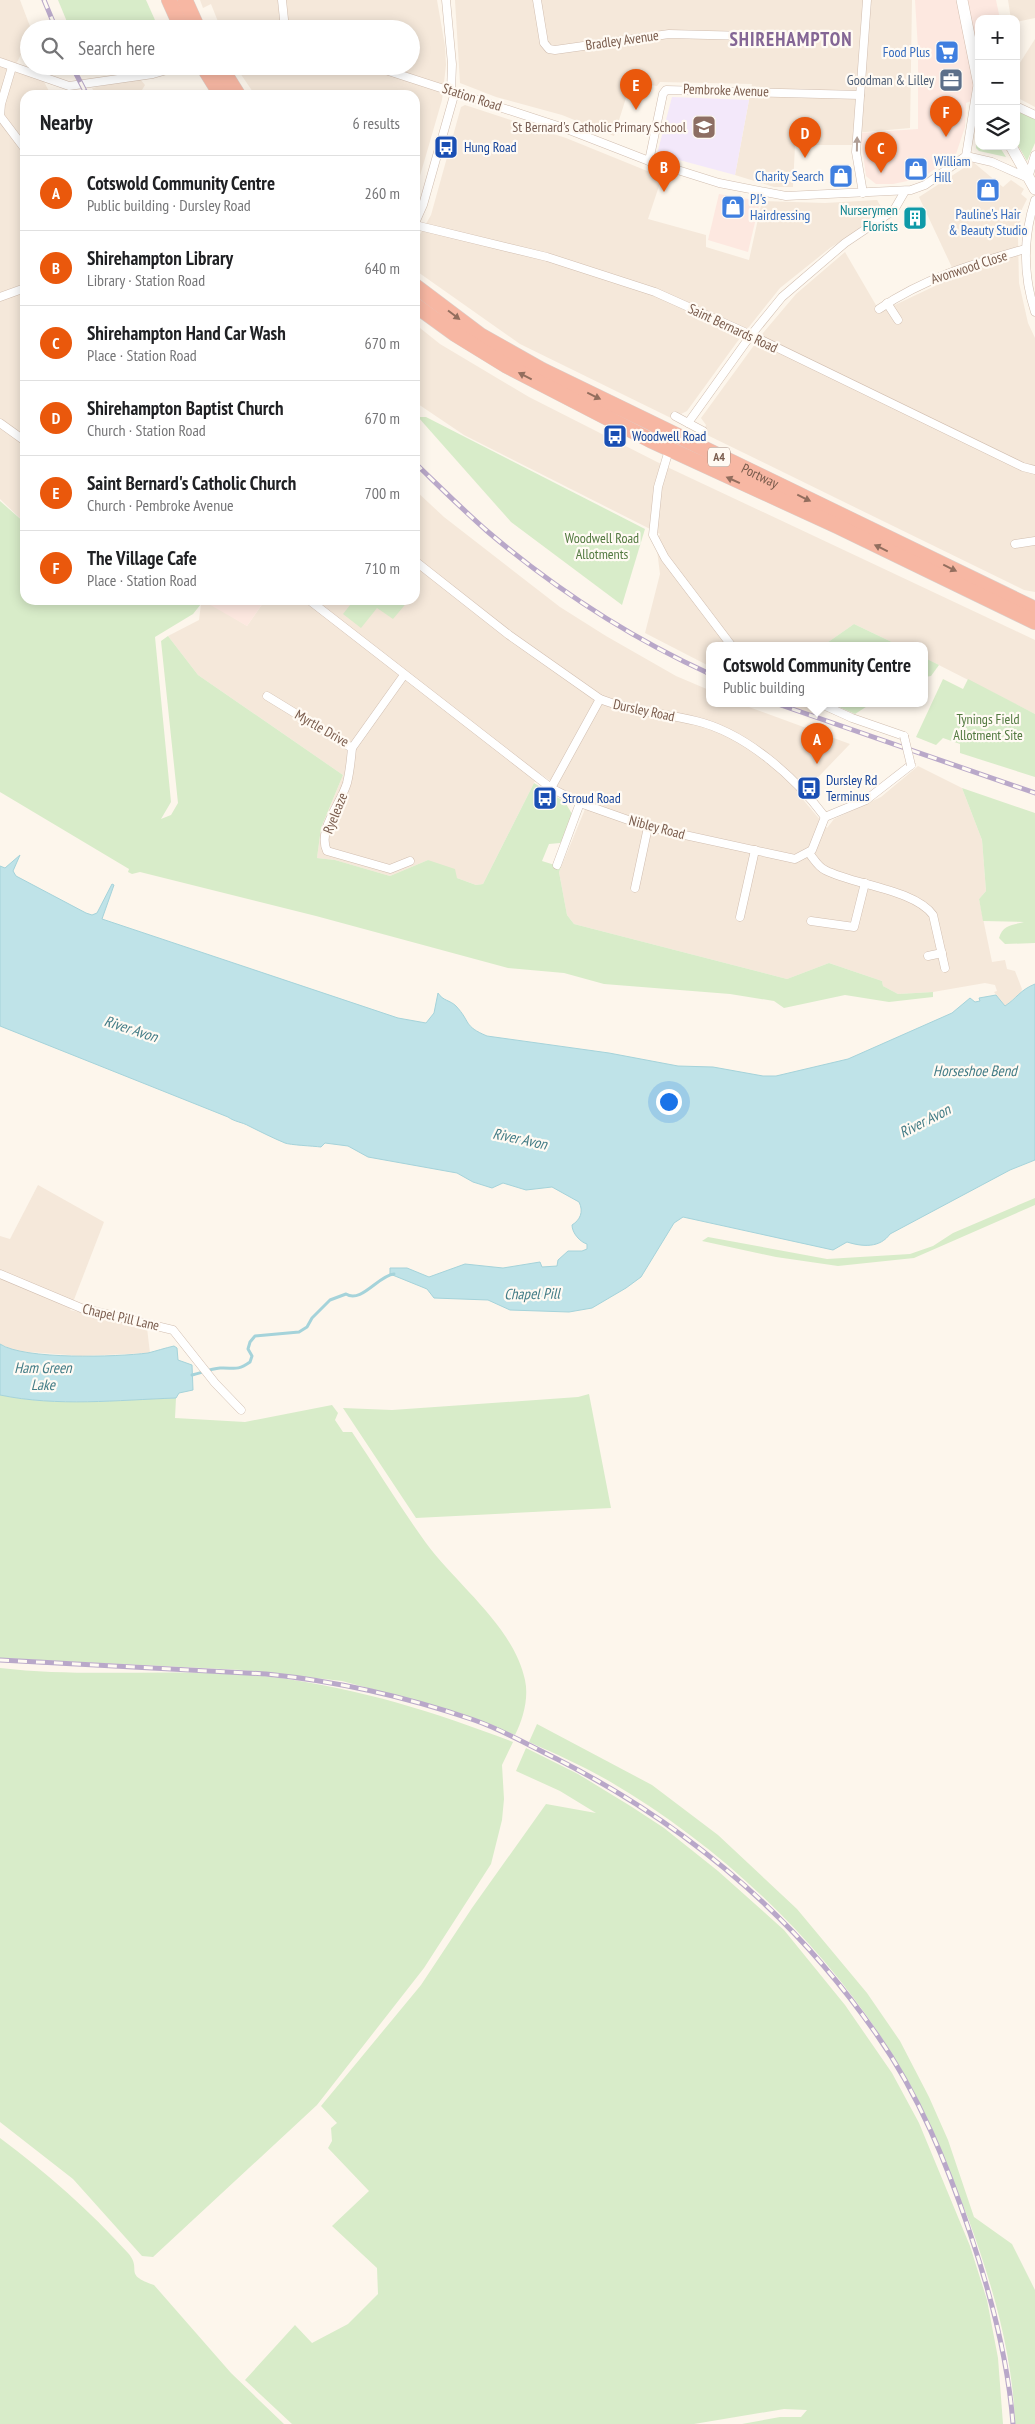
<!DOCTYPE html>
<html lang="en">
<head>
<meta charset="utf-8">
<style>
  body { margin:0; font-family:"PT Sans Narrow",sans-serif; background:#f6f6f6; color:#202124 }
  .controls { position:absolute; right:15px; top:15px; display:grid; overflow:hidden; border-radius:10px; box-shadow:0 2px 12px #0003 }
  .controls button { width:45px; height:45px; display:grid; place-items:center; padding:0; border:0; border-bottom:1px solid #e0e0e0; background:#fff; color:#202124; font:25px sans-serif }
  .you { position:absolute; left:668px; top:1101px; width:18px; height:18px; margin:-12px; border:4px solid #fff; border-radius:50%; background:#1a73e8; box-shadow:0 0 0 8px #1a73e833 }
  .badge { display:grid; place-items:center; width:32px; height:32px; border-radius:50%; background:#ea580c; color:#fff; font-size:16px; font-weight:700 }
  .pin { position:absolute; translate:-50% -41px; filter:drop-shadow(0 1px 2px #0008) }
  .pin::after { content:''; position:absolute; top:26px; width:18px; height:15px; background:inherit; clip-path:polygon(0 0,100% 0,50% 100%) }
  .popup { position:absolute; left:706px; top:642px; width:222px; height:65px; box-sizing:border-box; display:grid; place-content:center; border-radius:10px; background:#fff; filter:drop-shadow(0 1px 4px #0005); font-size:16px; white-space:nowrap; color:#757577 }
  .popup b { font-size:19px; color:#202124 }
  .popup::after { content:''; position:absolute; left:50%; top:100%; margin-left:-10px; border:10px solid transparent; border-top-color:#fff }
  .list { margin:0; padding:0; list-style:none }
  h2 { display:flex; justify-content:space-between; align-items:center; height:65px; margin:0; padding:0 20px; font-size:21px }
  h2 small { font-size:16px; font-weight:400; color:#757577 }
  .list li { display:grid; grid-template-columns:32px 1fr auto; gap:15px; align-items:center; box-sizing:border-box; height:75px; padding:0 20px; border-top:1px solid #e0e0e0 }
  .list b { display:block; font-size:19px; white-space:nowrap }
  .list p { margin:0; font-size:16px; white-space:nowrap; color:#757577 }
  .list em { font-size:16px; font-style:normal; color:#757577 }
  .icon { flex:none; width:28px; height:28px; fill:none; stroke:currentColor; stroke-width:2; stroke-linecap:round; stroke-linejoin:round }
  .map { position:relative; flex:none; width:1035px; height:2424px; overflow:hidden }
  .search { position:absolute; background:#fff; box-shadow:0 2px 12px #0003; left:20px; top:20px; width:400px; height:55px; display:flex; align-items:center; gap:12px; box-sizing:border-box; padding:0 18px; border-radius:28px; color:#757577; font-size:19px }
  .panel { position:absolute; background:#fff; box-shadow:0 2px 12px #0003; left:20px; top:90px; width:400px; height:515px; border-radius:15px }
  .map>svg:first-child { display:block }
</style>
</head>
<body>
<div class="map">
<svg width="1035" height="2424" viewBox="0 0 1035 2424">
  <rect width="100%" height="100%" fill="#fdf6ec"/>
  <g fill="#f5e8da">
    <path d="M0 0H20L31 29H29V39L13 70 43 80 51 95H25V523L0 499Z"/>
    <path d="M200 0H437L445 46 446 65 442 100 415 193V95H255L240 73 241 66H411V29H221L211 4 203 8Z"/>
    <path d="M455 0H912L910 128 855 133 854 145H795L793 187H774L735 175 752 84 660 82 657 86 631 82 614 136 562 115 496 97 460 83Z"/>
    <path d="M1008 0H1035V18L1016 22V19H1011Z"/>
    <path d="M1035 39V107L1020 99 1016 90V69Z"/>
    <path d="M139 78 145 85 139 95H96L92 88Z"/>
    <path d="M465 105 566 138 662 177 648 219 706 235V247L749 260 762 201 825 203 877 200 883 210 874 220 830 248 780 288 737 342 687 411 681 414 674 411 671 418 520 344 415 270V243L431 215 461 107Z"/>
    <path d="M973 162 1003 187 1011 180 1024 189 1021 194 1027 199 1022 209 1018 238 1019 283 1028 323 1035 338V592L1024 590 703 433 706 425 701 418 763 333 796 294 845 252 880 312 956 276 919 197Z"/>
    <path d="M415 324 440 344 529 397 665 466 1035 640V714L925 658 924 645H898L854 624 824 645H710L709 666 645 633 660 574 656 542 660 534 464 435 415 402Z"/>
    <path d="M415 490 444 517 560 607 606 636 676 676 709 690 710 703H738L850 744 800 796 827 828 834 819 881 797 918 766 962 788 982 840 986 891 979 899 992 962 1005 960 1007 969 1015 971 1022 989 1021 992 1005 1006 994 992 997 991 995 985 985 983 933 992 898 994 883 986 882 981 829 963 787 979 574 924 567 915 559 872 588 802 565 791 539 773 483 884 476 885 457 878 428 860 390 876 335 860 317 858 321 828 343 775 198 675 168 636 199 620 201 604H187L179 600H209L208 602 247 626 265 600H415Z"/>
    <path d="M783 703H813L819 705 812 716Z"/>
    <path d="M38 1185 104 1222 70 1310 147 1328 150 1353 81 1356 16 1351 0 1344V1236L10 1239Z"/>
  </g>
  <g fill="#fde8e0">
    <path d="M915 0H996L1000 19H979V98L966 103 965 127 956 154 922 178 893 184H876L866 176 860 133 918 129V49Z"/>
    <path d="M719 194 760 201 748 252 708 240Z"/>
    <path d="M209 600H265L247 626 207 603Z"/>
  </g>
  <path fill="#f3e8fa" d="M672 97 749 100 735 175 657 154Z"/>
  <g fill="#d8ecc9">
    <path d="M58 0H146L159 29H70Z"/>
    <path d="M86 66H146L89 73Z"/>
    <path d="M1016 108 1035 118V143L1027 161 1016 142Z"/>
    <path d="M979 122V146H999L1006 157 979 151 976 148Z"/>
    <path d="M418 417H426L645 529 622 605 511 522Z"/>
    <path d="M0 501 25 523V600H178L187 604H201L193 614 155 637 171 802 161 819 171 815 178 803 161 641 168 636 198 675 343 775 321 828 317 858 335 860 390 876 428 860 455 869 457 878 476 885 483 884 534 783 565 802 572 814 564 839 560 843 549 844 542 861 561 867 559 872 567 915 574 924 787 979 829 963 882 981 883 986 898 994 933 992V997L889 1002 845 995 784 1008 774 1001 730 994 604 984 564 973 508 968 316 916 140 872 132 874 128 872 129 869 0 792Z"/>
    <path d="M354 600H409L393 619 377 608 361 628 343 614Z"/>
    <path d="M854 624 898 645H824Z"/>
    <path d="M925 658 939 665 931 676 925 677Z"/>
    <path d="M943 679 963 689 968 679 1035 714V777L960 753V744L943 738 936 745 916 737Z"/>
    <path d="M830 703H872L855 714Z"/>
    <path d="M962 788 1035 813V943L1005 944 999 938C1003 924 1013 925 1024 922L983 921 979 899 986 891 982 840Z"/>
    <path d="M1035 1198V1205L914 1258 838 1266 776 1257 702 1241 708 1237 827 1259 910 1254 933 1246 953 1233Z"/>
    <path d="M589 1394 611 1508 416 1518 343 1408 392 1410 578 1397Z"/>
    <path d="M0 1395C58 1407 117 1400 176 1398L175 1418 245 1422 332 1405 338 1413 335 1420 343 1432H352C377 1469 400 1507 426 1543 457 1585 514 1627 525 1680 529 1698 523 1719 515 1735L460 1713 342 1681 242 1670 0 1658Z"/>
    <path d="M0 1668C93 1679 187 1666 280 1678 361 1689 438 1713 513 1742L502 1765 504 1799 502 1820 491 1864 424 1968 317 2105 153 2257 142 2256 73 2179 0 2122Z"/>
    <path d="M537 1724 652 1785 718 1835 797 1909 867 1993 900 2041 929 2097 948 2140 974 2217 1012 2244 1035 2290V2424H1015C1013 2355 992 2283 968 2218 946 2162 925 2105 892 2054 823 1943 722 1847 609 1781 583 1766 556 1754 529 1742Z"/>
    <path d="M526 1748 578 1774 632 1807 664 1828 718 1871 784 1930 845 2005 892 2073 919 2123 970 2246 987 2300 998 2358 1003 2424H742L780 2417H801L807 2410 784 2409 694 2424H292L245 2380 295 2325 312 2343 348 2324 378 2294 377 2268 332 2226 369 2191 328 2148 332 2141 331 2128 337 2123 321 2106 421 1985 472 1908 546 1804 596 1813 560 1791 516 1771Z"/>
    <path d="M0 2138C47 2173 89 2210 128 2253 143 2270 122 2274 154 2285L231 2373 284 2424H0Z"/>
  </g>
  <g fill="#bfe3e8" stroke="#a5d3da">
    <path d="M20 855 13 871 16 876 86 913 92 915 97 913 112 884 114 885 102 919 398 1018 426 1023 434 1013 438 993C443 1001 450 1000 456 1006 471 1022 463 1026 487 1036L609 1053 678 1066 713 1067 763 1076H776L848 1059 952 1013 970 998 975 1002 980 1001 979 998 996 995 1005 1006C1017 998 1020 990 1035 984V1160L1010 1170 890 1234C880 1248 863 1247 847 1242L833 1250 683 1217 674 1223 641 1277 626 1288 592 1308 569 1312 510 1310 488 1300 434 1298 427 1289 390 1274V1268H407L429 1277 465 1264 503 1268 540 1262 542 1267 557 1266 558 1260 568 1251H582L587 1249V1244C580 1242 572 1233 572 1225 580 1220 584 1212 579 1202L552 1187 526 1190 503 1183 492 1188 473 1182 457 1173 368 1157 348 1146 325 1143 321 1147C313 1146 290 1145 285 1143 273 1138 261 1132 249 1126 242 1122 235 1122 228 1117L0 1026V866L5 868Z"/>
    <path d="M0 1344C24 1360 117 1357 148 1353 156 1351 165 1348 174 1346L177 1348 178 1360 192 1365 193 1390 179 1393 176 1398C117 1400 58 1407 0 1395Z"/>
  </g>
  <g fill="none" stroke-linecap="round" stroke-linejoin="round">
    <path stroke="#a5d3da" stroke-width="3" d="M192 1375C201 1373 210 1369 220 1368 233 1367 236 1372 250 1362L252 1356 248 1349 250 1342 255 1336 299 1332 307 1327 312 1318 330 1300 346 1294C361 1304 379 1275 394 1274"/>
    <g stroke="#d1beb0" stroke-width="9">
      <g id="street">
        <path d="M282 0 285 29"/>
        <path d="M446 0 452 64 451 91"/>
        <path d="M537 0 544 43 549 49 555 50 669 34 748 36"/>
        <path d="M0 62 69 86 153 74 181 66"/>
        <path d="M373 66 564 128 649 161 719 183 786 196 911 190 925 185 966 156 978 82"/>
        <path d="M12 67 1 104 0 116 25 149"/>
        <path d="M1016 106 1035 115"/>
        <path d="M966 156 992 162 1028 178 1035 155"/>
        <path d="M649 161 663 94 666 90 860 95"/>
        <path d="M863 193 856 152 867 0"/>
        <path d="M1035 200C1023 237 1023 275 1035 312"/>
        <path d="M415 223 423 205 455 92"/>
        <path d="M415 225 547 257 655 292 751 335 1023 467 1035 470"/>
        <path d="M0 297 25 288"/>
        <path d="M887 303 898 320"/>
        <path d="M879 309C924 278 973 264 1025 249"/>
        <path d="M675 416 688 423 751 335 782 297 845 243 894 210 905 191"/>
        <path d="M0 423 25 441"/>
        <path d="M688 423 703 431"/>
        <path d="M669 450 658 487 653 535 665 558 731 645"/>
        <path d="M1015 544 1035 541"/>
        <path d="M415 561 509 635 600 699C630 711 664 713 696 721 746 733 795 777 825 817"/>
        <path d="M309 600 551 788 580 803 648 827 795 859 812 850 825 817 866 800 911 765"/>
        <path d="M267 696 352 748 404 675"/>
        <path d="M819 703 852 718 904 736"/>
        <path d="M352 748C351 759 350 771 347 783 341 804 317 830 327 851L390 869 410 861"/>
        <path d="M551 788 600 699"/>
        <path d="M809 853C814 859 818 867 825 870 853 885 914 889 933 915L945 968"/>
        <path d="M557 865 580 803"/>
        <path d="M635 888 648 827"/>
        <path d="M740 917 755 850"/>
        <path d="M811 921 854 927 865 883"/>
        <path d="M928 956 942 953"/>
        <path d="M0 1274 81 1308 173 1330 215 1383 241 1410"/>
      </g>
    </g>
    <g stroke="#d6c0b0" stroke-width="12">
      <g id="secondary">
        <path d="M962 0 979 85"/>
        <path d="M1011 146 1035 189"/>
      </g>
    </g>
    <g stroke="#dad1cd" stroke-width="16">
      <g id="highway">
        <path d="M169 0 182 29"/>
        <path d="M185 0 198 29"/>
        <path d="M203 66 221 95"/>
        <path d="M220 66 238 95"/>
        <path id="s1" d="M415 286 480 335 542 370 1035 609"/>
        <path d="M415 305 455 334 507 366 652 441 837 526 1035 622"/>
      </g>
    </g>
    <use href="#street" stroke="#fff" stroke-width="8"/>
    <use href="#secondary" stroke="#fff" stroke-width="11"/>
    <use href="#highway" stroke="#f7b7a3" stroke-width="15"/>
    <g stroke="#b9a8c9" stroke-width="5">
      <g id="rail">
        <path d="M44 0 56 29"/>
        <path d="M72 66 87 95"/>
        <path d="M415 463C439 486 462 509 487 531 554 588 629 637 710 674"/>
        <path d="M775 703 1035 793"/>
        <path d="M0 1660 266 1674C336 1681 407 1697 474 1720 503 1730 530 1746 557 1759 687 1825 794 1915 877 2035 919 2095 947 2164 970 2233 991 2295 1008 2359 1013 2424"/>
      </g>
    </g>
    <use href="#rail" stroke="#fffaf3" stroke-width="3" stroke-dasharray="9" stroke-linecap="butt"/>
    <g stroke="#d1beb0" stroke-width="9" stroke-linecap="butt">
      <path id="street-bridge" d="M904 736 911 765"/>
    </g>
    <use href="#street-bridge" stroke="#fff" stroke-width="8"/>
  </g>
  <defs><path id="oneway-solid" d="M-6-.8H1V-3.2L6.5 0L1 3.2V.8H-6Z" transform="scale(1.25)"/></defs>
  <use fill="#af9d94" href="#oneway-solid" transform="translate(857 144) rotate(-89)"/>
  <g fill="#936e5e">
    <use href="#oneway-solid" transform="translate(454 315) rotate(37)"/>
    <use href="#oneway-solid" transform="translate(525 376) rotate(-153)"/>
    <use href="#oneway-solid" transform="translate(594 396) rotate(26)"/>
    <use href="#oneway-solid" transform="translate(733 480) rotate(-156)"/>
    <use href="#oneway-solid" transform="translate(804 498) rotate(26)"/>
    <use href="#oneway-solid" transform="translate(881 548) rotate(-154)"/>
    <use href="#oneway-solid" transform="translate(950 568) rotate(26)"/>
  </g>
  <defs>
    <g id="supermarket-square" transform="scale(1.25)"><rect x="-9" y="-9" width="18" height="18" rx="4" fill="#3f7fe0" stroke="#fffaf3"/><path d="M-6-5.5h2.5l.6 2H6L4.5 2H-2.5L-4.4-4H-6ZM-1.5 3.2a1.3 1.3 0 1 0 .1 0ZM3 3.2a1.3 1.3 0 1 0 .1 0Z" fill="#fff"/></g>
    <g id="office-square" transform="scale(1.25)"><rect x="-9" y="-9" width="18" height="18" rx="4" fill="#5c6f8a" stroke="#fffaf3"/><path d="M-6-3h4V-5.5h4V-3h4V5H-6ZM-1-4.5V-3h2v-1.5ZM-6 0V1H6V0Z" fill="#fff"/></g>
    <g id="school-square" transform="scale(1.25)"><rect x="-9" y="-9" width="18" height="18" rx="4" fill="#8d6e63" stroke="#fffaf3"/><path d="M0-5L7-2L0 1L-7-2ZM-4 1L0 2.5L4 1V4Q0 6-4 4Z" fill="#fff"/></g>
    <g id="bus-square" transform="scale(1.25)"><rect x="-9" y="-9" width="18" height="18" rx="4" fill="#1a4fb4" stroke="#fffaf3"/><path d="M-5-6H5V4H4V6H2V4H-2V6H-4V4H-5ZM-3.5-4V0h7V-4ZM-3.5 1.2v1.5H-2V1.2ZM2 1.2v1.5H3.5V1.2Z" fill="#fff"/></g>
    <g id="shop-square" transform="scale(1.25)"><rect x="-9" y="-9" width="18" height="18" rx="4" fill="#3f7fe0" stroke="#fffaf3"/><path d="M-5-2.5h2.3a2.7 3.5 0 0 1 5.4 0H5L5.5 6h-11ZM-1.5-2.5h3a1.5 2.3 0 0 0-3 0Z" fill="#fff"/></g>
    <g id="building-square" transform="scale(1.25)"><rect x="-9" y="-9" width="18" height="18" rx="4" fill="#0f9aa8" stroke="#fffaf3"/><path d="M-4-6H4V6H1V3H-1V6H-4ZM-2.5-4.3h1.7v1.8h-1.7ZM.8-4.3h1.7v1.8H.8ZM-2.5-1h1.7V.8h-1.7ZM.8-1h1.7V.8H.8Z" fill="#fff"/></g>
  </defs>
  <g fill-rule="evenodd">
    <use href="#supermarket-square" x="947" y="52"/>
    <use href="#office-square" x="951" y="80"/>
    <use href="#school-square" x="704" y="127"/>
    <use href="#bus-square" x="446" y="147"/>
    <use href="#shop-square" x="916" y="169"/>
    <use href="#shop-square" x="841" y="176"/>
    <use href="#shop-square" x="988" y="190"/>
    <use href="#shop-square" x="733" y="207"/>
    <use href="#building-square" x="915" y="218"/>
    <use href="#bus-square" x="615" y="436"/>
    <use href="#bus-square" x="809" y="788"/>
    <use href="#bus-square" x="545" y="798"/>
  </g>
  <g text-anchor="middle" stroke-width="4.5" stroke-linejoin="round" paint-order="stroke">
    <rect fill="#fffaf3" stroke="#a28b7f" stroke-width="1" x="708" y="447.5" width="22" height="19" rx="4"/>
    <g font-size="12" font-weight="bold" fill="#7a5c4d">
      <text x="719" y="461">A4</text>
    </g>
    <g font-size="14" fill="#7a5c4d" stroke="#fffaf3">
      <text transform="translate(622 40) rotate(-8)" y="5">Bradley Avenue</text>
      <text transform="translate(726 90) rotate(2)" y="5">Pembroke Avenue</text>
      <text transform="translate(472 97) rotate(18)" y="5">Station Road</text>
      <text transform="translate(969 267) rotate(-18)" y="5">Avonwood Close</text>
      <text transform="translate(733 328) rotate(25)" y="5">Saint Bernards Road</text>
      <text dy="5" stroke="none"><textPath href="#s1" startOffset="395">Portway</textPath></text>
      <text transform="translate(644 710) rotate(12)" y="5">Dursley Road</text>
      <text transform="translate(322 728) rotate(30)" y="5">Myrtle Drive</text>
      <text transform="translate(335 813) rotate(-68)" y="5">Ryeleaze</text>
      <text transform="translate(657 827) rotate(15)" y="5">Nibley Road</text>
      <text transform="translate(121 1317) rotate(13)" y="5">Chapel Pill Lane</text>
    </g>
    <g font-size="14" fill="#366cbe" stroke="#fffaf3" text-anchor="end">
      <text x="930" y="57">Food Plus</text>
      <text x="934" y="166" text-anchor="start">William<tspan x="934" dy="16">Hill</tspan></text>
      <text x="824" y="181">Charity Search</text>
      <text x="750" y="204" text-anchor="start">PJ's<tspan x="750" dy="16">Hairdressing</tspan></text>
      <text x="988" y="219" text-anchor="middle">Pauline's Hair<tspan x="988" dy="16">&amp; Beauty Studio</tspan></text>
    </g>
    <g font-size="14" fill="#4e5e75" stroke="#fffaf3" text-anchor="end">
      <text x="934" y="85">Goodman &amp; Lilley</text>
    </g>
    <g font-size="14" fill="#785e54" stroke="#fffaf3" text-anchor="end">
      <text x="686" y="132">St Bernard's Catholic Primary School</text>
    </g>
    <g font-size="14" fill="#164399" stroke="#fffaf3" text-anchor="start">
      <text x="464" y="152">Hung Road</text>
      <text x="632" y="441">Woodwell Road</text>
      <text x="826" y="785">Dursley Rd<tspan x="826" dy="16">Terminus</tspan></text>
      <text x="562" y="803">Stroud Road</text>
    </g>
    <g font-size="14" fill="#0d838f" stroke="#fffaf3" text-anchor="end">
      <text x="898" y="215">Nurserymen<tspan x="898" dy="16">Florists</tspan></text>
    </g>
    <g font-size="14" fill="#537a41" stroke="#fffaf3">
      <text x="602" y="543">Woodwell Road<tspan x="602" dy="16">Allotments</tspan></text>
      <text x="988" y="724">Tynings Field<tspan x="988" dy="16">Allotment Site</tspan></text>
    </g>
    <g font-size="15" font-style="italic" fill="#437c86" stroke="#fffaf3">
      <text transform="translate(131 1029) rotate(18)" y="5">River Avon</text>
      <text x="975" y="1076">Horseshoe Bend</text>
      <text transform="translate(925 1121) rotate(-27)" y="5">River Avon</text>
      <text transform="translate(520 1139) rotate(12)" y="5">River Avon</text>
      <text transform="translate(532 1294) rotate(-1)" y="5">Chapel Pill</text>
      <text x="43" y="1373">Ham Green<tspan x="43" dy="17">Lake</tspan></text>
    </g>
    <g font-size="19" font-weight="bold" letter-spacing="1" fill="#846695" stroke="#fffaf3">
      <text x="791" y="46">SHIREHAMPTON</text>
    </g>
  </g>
</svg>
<div class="controls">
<button>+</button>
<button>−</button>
<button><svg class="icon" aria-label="layers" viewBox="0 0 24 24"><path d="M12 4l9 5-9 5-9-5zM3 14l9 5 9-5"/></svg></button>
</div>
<div class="you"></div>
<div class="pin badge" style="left:817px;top:764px">A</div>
<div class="popup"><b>Cotswold Community Centre</b>Public building</div>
<div class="pin badge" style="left:664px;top:192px">B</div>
<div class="pin badge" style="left:881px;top:173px">C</div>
<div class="pin badge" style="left:805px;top:158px">D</div>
<div class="pin badge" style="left:636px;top:110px">E</div>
<div class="pin badge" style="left:946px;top:137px">F</div>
<div class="search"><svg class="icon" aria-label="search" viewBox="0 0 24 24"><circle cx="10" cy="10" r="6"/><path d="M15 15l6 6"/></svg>Search here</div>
<section class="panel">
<h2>Nearby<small>6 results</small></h2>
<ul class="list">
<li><span class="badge">A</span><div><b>Cotswold Community Centre</b><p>Public building · Dursley Road</p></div><em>260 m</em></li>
<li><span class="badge">B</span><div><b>Shirehampton Library</b><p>Library · Station Road</p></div><em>640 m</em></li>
<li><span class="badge">C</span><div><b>Shirehampton Hand Car Wash</b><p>Place · Station Road</p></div><em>670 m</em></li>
<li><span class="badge">D</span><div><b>Shirehampton Baptist Church</b><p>Church · Station Road</p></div><em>670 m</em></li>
<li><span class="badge">E</span><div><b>Saint Bernard's Catholic Church</b><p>Church · Pembroke Avenue</p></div><em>700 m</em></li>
<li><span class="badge">F</span><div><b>The Village Cafe</b><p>Place · Station Road</p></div><em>710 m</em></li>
</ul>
</section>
</div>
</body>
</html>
